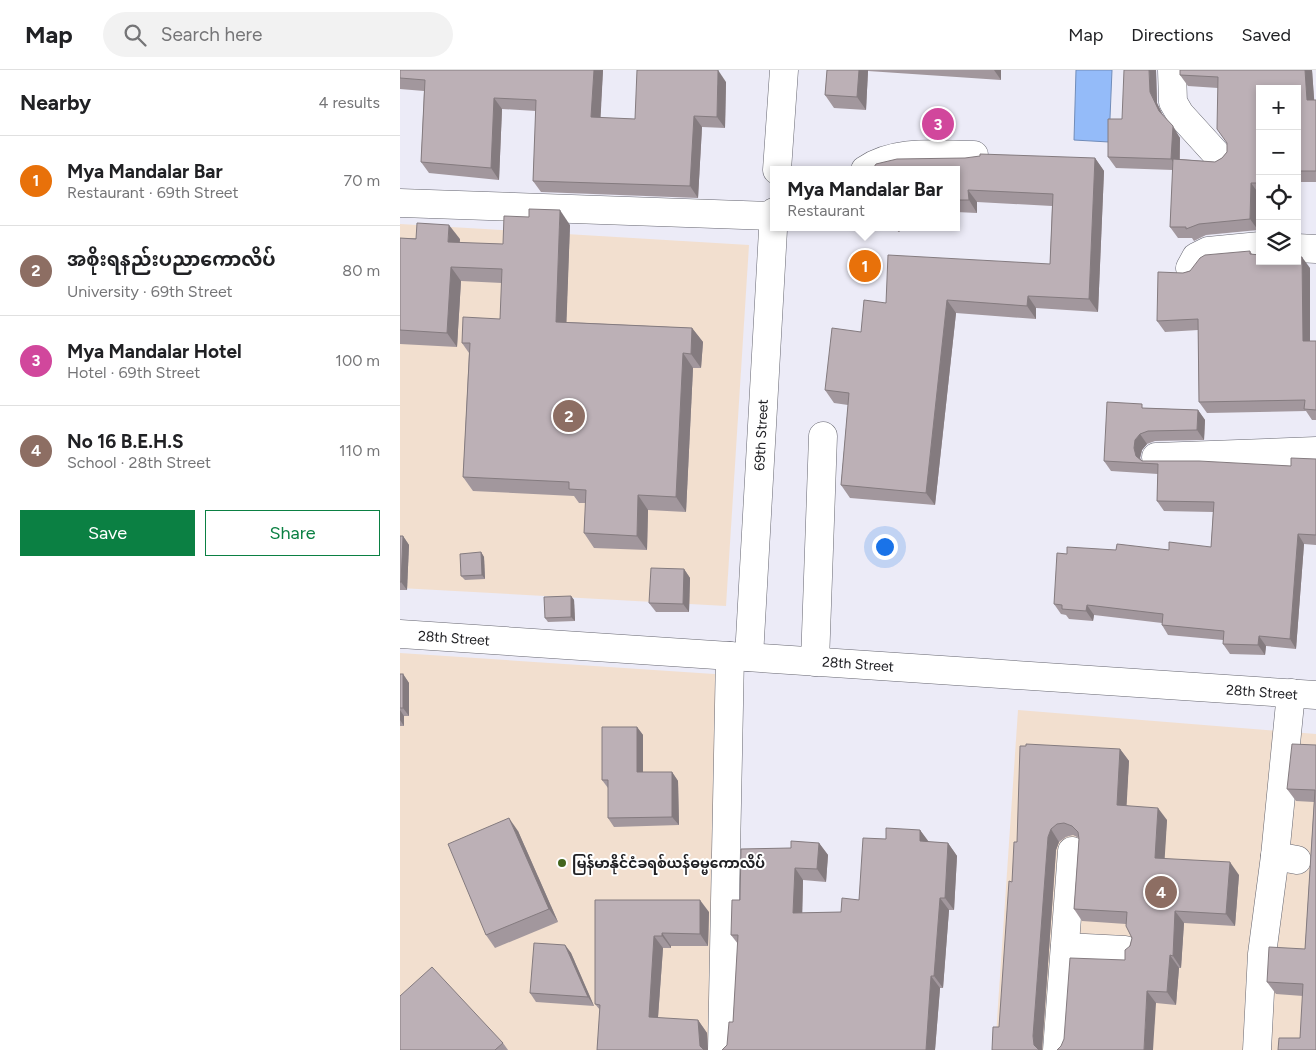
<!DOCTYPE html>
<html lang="en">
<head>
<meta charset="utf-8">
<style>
  body { margin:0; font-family:Figtree,"Noto Sans Myanmar",sans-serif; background:#f2f2f2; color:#202124 }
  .controls { position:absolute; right:15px; top:15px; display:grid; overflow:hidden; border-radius:0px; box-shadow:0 2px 8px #0003 }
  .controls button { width:45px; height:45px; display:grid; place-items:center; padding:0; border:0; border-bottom:1px solid #e0e0e0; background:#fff; color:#202124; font:25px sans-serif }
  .you { position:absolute; left:484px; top:476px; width:18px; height:18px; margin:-12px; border:4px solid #fff; border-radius:50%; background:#1a73e8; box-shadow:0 0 0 8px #1a73e833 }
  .badge { display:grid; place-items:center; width:32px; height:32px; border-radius:50%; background:#0b8043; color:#fff; font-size:16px; font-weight:700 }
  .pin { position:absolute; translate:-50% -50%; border:2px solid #fff; box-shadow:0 1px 5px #0006 }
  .popup { position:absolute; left:370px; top:96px; width:190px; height:65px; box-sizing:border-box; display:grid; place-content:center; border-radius:0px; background:#fff; filter:drop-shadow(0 1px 4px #0005); font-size:16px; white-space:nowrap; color:#757577 }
  .popup b { font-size:19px; color:#202124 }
  .popup::after { content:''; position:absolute; left:50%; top:100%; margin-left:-10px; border:10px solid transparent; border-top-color:#fff }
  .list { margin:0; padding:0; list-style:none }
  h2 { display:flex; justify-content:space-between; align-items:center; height:65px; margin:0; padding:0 20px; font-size:21px }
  h2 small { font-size:16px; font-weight:400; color:#757577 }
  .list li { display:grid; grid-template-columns:32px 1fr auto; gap:15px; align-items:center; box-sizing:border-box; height:90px; padding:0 20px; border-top:1px solid #e0e0e0 }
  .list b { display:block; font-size:19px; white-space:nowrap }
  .list p { margin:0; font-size:16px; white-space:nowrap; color:#757577 }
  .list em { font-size:16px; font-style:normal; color:#757577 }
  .actions { display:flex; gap:10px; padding:15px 20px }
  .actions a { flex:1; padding:11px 0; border:1px solid #0b8043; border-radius:0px; text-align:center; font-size:18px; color:#0b8043 }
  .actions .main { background:#0b8043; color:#fff }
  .icon { flex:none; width:28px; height:28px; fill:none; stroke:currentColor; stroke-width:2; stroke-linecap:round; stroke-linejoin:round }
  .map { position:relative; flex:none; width:916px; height:980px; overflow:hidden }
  header { display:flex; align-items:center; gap:30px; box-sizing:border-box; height:70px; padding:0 25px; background:#fff; border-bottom:1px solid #e0e0e0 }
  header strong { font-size:24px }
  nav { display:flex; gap:28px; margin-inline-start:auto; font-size:18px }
  .search { width:350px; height:45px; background:#f2f2f2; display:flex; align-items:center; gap:12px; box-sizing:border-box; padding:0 18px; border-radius:28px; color:#757577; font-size:19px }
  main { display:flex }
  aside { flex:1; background:#fff }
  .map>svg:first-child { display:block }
</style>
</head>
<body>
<header>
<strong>Map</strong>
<div class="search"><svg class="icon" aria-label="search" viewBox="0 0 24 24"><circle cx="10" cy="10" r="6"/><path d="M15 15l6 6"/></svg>Search here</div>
<nav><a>Map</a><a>Directions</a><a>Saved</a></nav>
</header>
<main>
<aside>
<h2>Nearby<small>4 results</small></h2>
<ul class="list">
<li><span class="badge" style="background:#e8710a">1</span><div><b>Mya Mandalar Bar</b><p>Restaurant · 69th Street</p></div><em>70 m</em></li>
<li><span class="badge" style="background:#8d6e63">2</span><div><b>အစိုးရနည်းပညာကောလိပ်</b><p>University · 69th Street</p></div><em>80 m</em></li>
<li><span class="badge" style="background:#d1479c">3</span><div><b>Mya Mandalar Hotel</b><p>Hotel · 69th Street</p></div><em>100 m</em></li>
<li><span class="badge" style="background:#8d6e63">4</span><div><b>No 16 B.E.H.S</b><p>School · 28th Street</p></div><em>110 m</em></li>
</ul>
<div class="actions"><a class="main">Save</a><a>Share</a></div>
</aside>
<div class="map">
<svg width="916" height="980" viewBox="0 0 916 980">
  <rect width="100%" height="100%" fill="#ecebf7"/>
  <g fill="#f2dfcf">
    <path d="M0 154 349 175 326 536 0 518Z"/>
    <path d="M0 583 329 605 319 980H0Z"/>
    <path d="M618 640 916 664V980H595Z"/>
  </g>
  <path fill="#94bbf9" stroke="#718cb9" d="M676 0H712L709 72 674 70Z"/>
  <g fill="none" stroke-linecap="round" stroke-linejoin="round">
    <g stroke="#666670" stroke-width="29">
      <g id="minor">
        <path d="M772 0 773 32 780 44 820 88"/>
        <path d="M377 100 384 0"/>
        <path d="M465 100C496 79 537 85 574 85"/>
        <path d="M0 133 374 146"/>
        <path d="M897 178 916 179"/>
        <path d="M790 198 796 187 808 181 860 176"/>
        <path d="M756 387 916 381"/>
        <path d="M0 564 916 625"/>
        <path d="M349 587 374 142"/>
        <path d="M415 592 423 366"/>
        <path d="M891 623 875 786 897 790"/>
        <path d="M665 877 725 880"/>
        <path d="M322 980 330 586"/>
        <path d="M657 980 672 781"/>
        <path d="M857 980 862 884 875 786"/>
      </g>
    </g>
    <use href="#minor" stroke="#fff" stroke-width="28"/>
  </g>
  <g fill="#a2979d">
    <path d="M0 0H203L200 48 235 49 326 12 325 58 302 57 298 128 141 122 133 111 136 41 102 39 99 110 29 103 21 92 24 21 0 19Z"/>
    <path d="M427 0H601V10L468 1 466 40 434 38 425 25Z"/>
    <path d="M756 0 757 33 764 47 780 68V89L815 92 822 88 827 82V73L818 18 788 16 780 5V0H912L914 30H916V112H897V19H860V124H859L858 160 806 165 794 171 792 168H778L770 157 773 100 716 98 708 87 722 49Z"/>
    <path d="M695 88 704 101 698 242 636 238V249L556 243 535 435 450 428 441 415 448 335 434 333 425 320 461 262 486 233 650 194 652 136 577 132V143L556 142V100Z"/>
    <path d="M170 155 166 252 292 258 303 272 301 298H293L286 442 248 440 247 480 194 478 184 463 186 433H179L174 426 73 421 63 407 69 283 62 273 100 249 102 213 61 211 57 277 0 274V168L60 169 59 173 103 174Z"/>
    <path d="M492 157H502L499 162Z"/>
    <path d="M850 181 852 184 910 198V271H916V350H912L906 341 807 343 799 332 798 260 765 262 757 251 783 203Z"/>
    <path d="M745 338 798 340 805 350 804 370 755 371 747 374 742 380 740 388 742 391 891 396 916 389V475L904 474 896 579 866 576 865 585 830 584 823 574V570L768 565 762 555V553L694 545 693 551 669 549 666 545 661 544 654 534 667 484 716 480H769L811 477 813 442 764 441 757 431 758 404 711 401 704 391Z"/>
    <path d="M0 466H3L9 475 7 520H0Z"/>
    <path d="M81 482 84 487 85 509 65 510 61 506Z"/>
    <path d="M284 499 290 508 289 542H256L249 533Z"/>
    <path d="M171 526 174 530 175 551 148 552 145 548Z"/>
    <path d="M0 604H3L9 613V646H4V656H0Z"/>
    <path d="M237 657 243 665V702H272L278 711 279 755 214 757 208 748V718L202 710Z"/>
    <path d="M916 675V980L900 968 903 926 876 924 867 912 905 879 914 732 896 731 887 719Z"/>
    <path d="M720 679 729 691 726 735 767 750 764 788 839 805 835 856 784 853 781 898H779L776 935 756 933 661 976 725 890 732 868 726 854 682 851 674 839 679 769V768L673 765 666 767 659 772 656 780 642 980H592L599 957 612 812 617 772Z"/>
    <path d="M520 760 528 772 548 773 557 786 554 840H549L543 918H540L535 980H322L327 975 333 952 338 874 331 865 340 830 391 778 419 773 428 785 426 812 403 810 402 843 441 842 459 830 486 769Z"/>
    <path d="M118 761 158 852 95 878 86 865Z"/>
    <path d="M195 830 309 842 308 876H271V878H263L258 948 298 950 307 963 308 980H197L200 940 195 934Z"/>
    <path d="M165 875 171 883 194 936 136 932 130 923Z"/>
    <path d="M103 973 108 980H0Z"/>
  </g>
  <g fill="#847b7f">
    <path d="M194 0H203L200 59 191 47Z"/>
    <path d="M318 0 326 12 325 58 317 47Z"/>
    <path d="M459 0H468V1L466 40 457 27Z"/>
    <path d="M594 0H601V10Z"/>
    <path d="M749 0H756L757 33 766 52 759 41 750 22Z"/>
    <path d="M905 0H912L915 41 907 30Z"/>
    <path d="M94 28 102 39 99 110 91 98Z"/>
    <path d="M294 46 302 57 298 128 290 116Z"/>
    <path d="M773 56 780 68 779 101 771 89Z"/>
    <path d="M695 88 704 101 698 242 689 229Z"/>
    <path d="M851 113 859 124 858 160 850 149Z"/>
    <path d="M568 120 577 132V143L569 130Z"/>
    <path d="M160 140 170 155 166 266 156 252Z"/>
    <path d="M49 155 60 169 59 187 48 172Z"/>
    <path d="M496 157H502L499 162Z"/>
    <path d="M902 187 910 198V282L903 271Z"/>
    <path d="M51 197 61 211 57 277 47 263Z"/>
    <path d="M628 226 636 238V249L627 236Z"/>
    <path d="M547 230 556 243 535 435 526 423Z"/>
    <path d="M292 258 303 272 301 298 291 284Z"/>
    <path d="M283 283 293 298 286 442 276 427Z"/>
    <path d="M798 340 805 350 804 370 797 360Z"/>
    <path d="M740 364 747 374 742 380 740 388 742 393 736 386 734 378 735 370Z"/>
    <path d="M238 425 248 440 247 480 237 466Z"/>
    <path d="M898 464 904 474 896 579 890 569Z"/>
    <path d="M3 466 9 475 7 520 1 512Z"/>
    <path d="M81 482 84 487 85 509 82 505Z"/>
    <path d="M284 499 290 508 289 542 283 534Z"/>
    <path d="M171 526 174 530 175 551 171 547Z"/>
    <path d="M687 535 694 545 693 551 686 541Z"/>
    <path d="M859 566 866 576 865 585 858 575Z"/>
    <path d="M3 604 9 613V646L3 638Z"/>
    <path d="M0 640 4 646V656L0 650Z"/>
    <path d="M237 657 243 665V711L237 702Z"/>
    <path d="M720 679 729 691 726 747 717 735Z"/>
    <path d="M272 702 278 711 279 755 272 747Z"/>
    <path d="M758 738 767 750 764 800 755 788Z"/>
    <path d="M109 748 118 761 158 852 149 839Z"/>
    <path d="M651 759 659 772 656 780 642 980H638L634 975 633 966 648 767Z"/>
    <path d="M520 760 529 772 520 771Z"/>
    <path d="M419 773 428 785 426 812 417 799Z"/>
    <path d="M548 773 557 786 554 840 545 828Z"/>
    <path d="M830 792 839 805 835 856 826 844Z"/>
    <path d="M395 798 403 810 402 855 393 843Z"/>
    <path d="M540 828 549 840 543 918 534 906Z"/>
    <path d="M300 830 309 842 308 876 300 864Z"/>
    <path d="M775 841 784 853 781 898 773 886Z"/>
    <path d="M262 863 271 876V878L262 866Z"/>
    <path d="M254 866 263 878 257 960 249 947Z"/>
    <path d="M165 875 171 883 194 936 188 927Z"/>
    <path d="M770 885 779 898 776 935 767 922Z"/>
    <path d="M531 906 540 918 535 980H526Z"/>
    <path d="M747 921 756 933 753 980H744Z"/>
    <path d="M298 950 307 963 308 980H303L300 976Z"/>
  </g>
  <g fill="#bcb0b6" stroke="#847b7f">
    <path d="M0 0H194L191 47 235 49 237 0H318L317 47 294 46 290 116 133 111 136 30 94 28 91 98 21 92 25 10 0 8Z"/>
    <path d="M427 0H459L457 27 425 25Z"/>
    <path d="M724 0H749L750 22 759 41 773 56 771 89 708 87V49H722Z"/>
    <path d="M780 0H905L907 30H916V101H897V19H860V113H851L850 149 799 154 786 159V157H770L773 89 815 92 822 88 827 82V73L817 59 818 7 780 5Z"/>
    <path d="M580 84 695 88 689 229 628 226 627 236 547 230 526 423 441 415 449 323 425 320 432 258 461 262 464 230 486 233 488 185 650 194 653 124 568 120 569 130H556V100H472L476 94 497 89 565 88 580 86Z"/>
    <path d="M129 139 160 140 156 252 292 258 291 284 283 283 276 427 238 425 237 466 184 463 186 420 169 419V412L63 407 70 273H62L63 247 100 249 102 199 51 197 47 263 0 260V168L16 169 17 153 49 155 48 172 103 174 104 146 129 147Z"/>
    <path d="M850 181V184L860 185V191H897V187H902L903 271H916V340L904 339 905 330 799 332 798 249 757 251 758 202 783 203 790 201 800 188 805 185Z"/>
    <path d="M707 332 742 334V338L798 340 797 360 748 361 740 364 735 370 734 378 736 386 742 391H799L891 396V388L916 389V465L898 464 890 569 859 566 858 575 823 574 824 561 762 555 763 544 687 535 686 541 662 539V535L654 534 657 483 667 484V477L716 480 717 474 769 480V472L811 477 814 432 757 431 758 394 704 391Z"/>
    <path d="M0 466H3L1 512H0Z"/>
    <path d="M81 482 82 505 61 506 60 484Z"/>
    <path d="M251 498 284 499 283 534 249 533Z"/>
    <path d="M171 526V547L145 548 144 527Z"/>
    <rect x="0" y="604" width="3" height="34"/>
    <path d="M202 657H237V702H272V747L208 748V710H202Z"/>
    <path d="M626 674 720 679 717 735 758 738 755 788 830 792 826 844 775 841 773 886 770 885 767 922 747 921 744 980H657L661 976 664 969 670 888 725 890V880L730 876 732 868 726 856 727 842 674 839 679 769 678 762 672 756 664 753 657 754 651 759 648 767 633 966 634 975 639 980H592L593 957H599L609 811 612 812 614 772H617L620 676H626Z"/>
    <path d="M892 674 916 675V980H878L879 968H900L903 914 867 912 869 877 905 879 915 720 887 719Z"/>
    <path d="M109 748 149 839 86 865 48 774Z"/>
    <path d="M486 758 520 760V771L548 773 545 828H540L534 906H531L526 980H322L327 975 329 952H333L338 865H331L332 830H340L341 779 391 778V771L419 773 417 799 395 798 393 843 441 842 442 828 459 830 463 768 486 769Z"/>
    <path d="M195 830H300V864L262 863V866H254L249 947 298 950 300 976 304 980H197L200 935 195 934Z"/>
    <path d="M134 873 165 875 188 927 130 923Z"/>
    <path d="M32 897 103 973 95 980H0V926Z"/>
  </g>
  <circle fill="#43651d" stroke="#fff" stroke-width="2" cx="162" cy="793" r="5"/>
  <g text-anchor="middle" stroke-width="4" stroke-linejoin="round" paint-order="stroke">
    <g font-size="14" fill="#202024" stroke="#fff">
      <text transform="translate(361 365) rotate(-87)" y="5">69th Street</text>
      <text transform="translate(54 568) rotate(4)" y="5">28th Street</text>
      <text transform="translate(458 594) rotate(4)" y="5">28th Street</text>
      <text transform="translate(862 622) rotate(4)" y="5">28th Street</text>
    </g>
    <g font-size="14" font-weight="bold" fill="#202024" stroke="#fff" text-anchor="start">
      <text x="172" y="798">မြန်မာနိုင်ငံခရစ်ယန်ဓမ္မကောလိပ်</text>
    </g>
  </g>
</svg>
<div class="controls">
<button>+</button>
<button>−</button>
<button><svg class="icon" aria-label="locate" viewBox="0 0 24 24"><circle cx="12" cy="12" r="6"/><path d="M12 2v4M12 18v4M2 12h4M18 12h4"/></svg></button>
<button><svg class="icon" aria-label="layers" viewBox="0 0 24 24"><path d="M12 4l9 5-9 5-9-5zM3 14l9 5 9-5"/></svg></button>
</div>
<div class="you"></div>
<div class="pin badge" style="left:465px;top:196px;background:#e8710a">1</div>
<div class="popup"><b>Mya Mandalar Bar</b>Restaurant</div>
<div class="pin badge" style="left:169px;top:346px;background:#8d6e63">2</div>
<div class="pin badge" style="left:538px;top:54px;background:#d1479c">3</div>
<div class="pin badge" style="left:761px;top:822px;background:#8d6e63">4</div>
</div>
</main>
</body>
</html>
